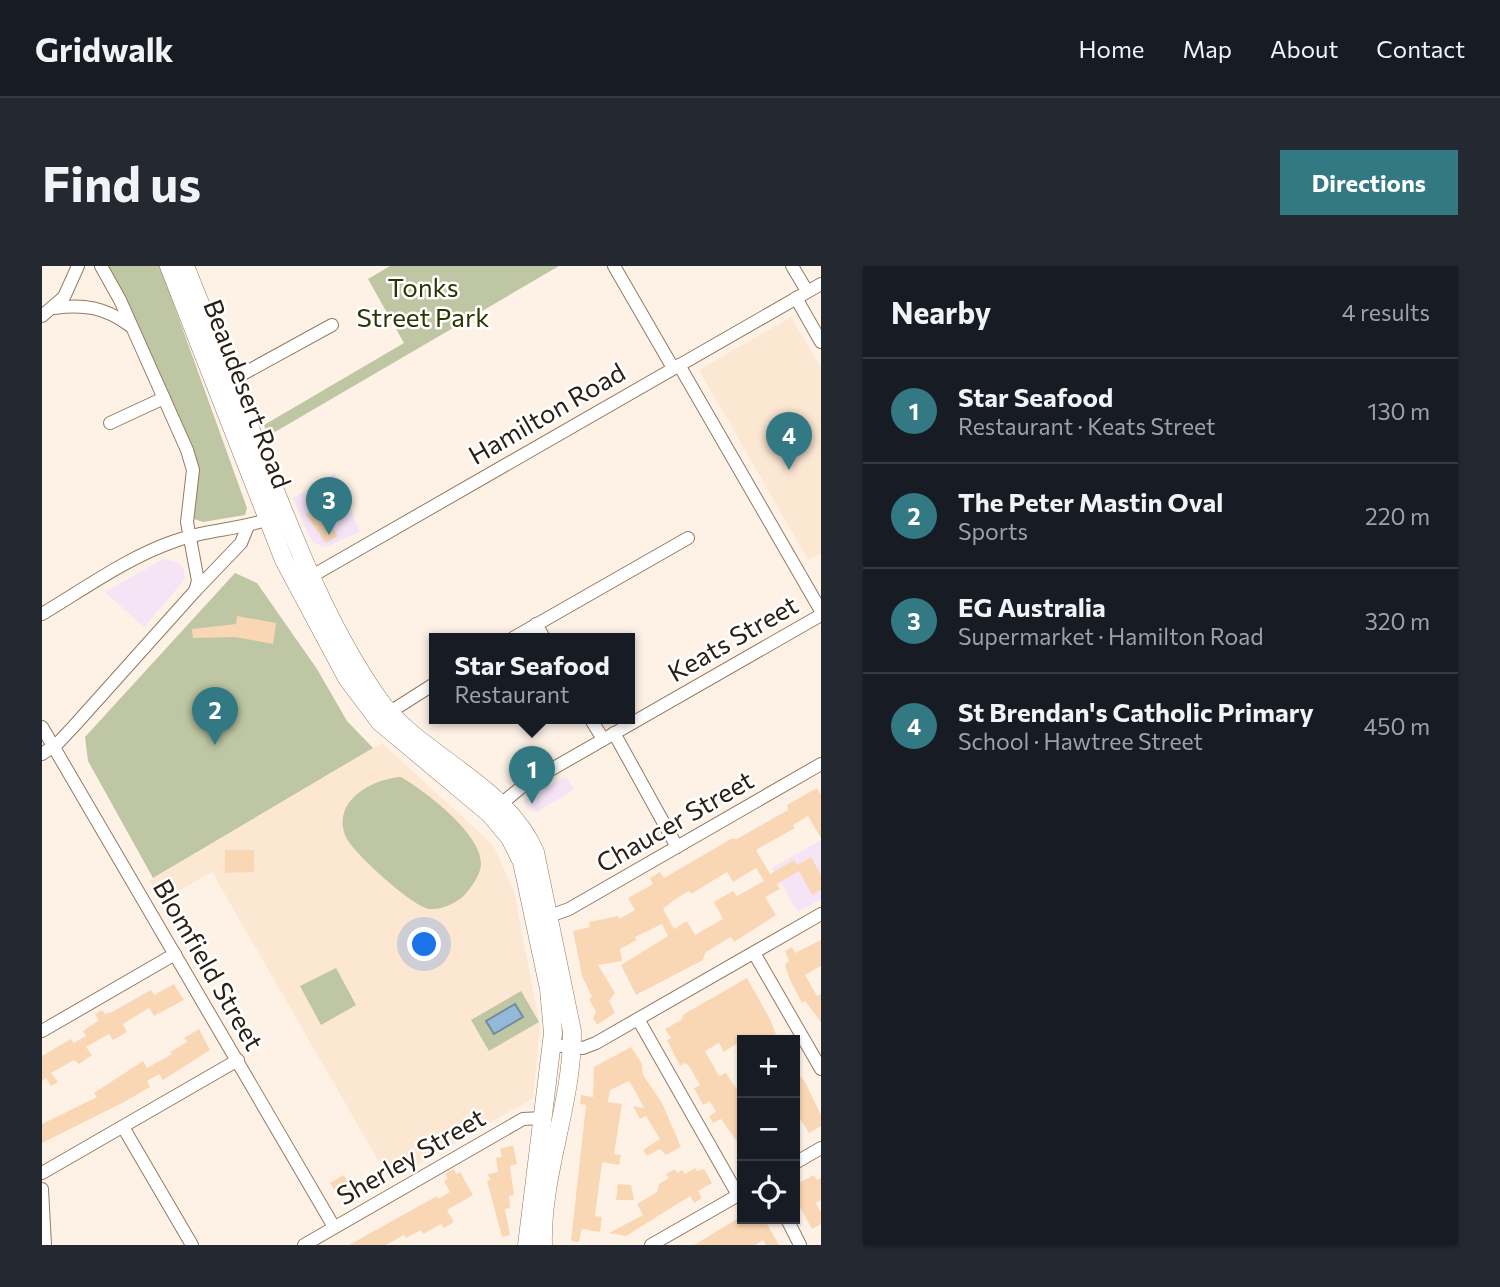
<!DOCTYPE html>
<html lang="en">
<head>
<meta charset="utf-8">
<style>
  body { margin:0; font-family:Commissioner,sans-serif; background:#242831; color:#f1f3f6 }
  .controls { position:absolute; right:21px; bottom:21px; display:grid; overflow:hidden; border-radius:0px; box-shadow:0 2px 5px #0004 }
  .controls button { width:63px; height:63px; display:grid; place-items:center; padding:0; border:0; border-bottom:2px solid #363941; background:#171b24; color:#f1f3f6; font:35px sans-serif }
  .you { position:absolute; left:383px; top:679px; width:24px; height:24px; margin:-18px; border:5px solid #fff; border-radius:50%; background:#1a73e8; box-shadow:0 0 0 10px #1a73e833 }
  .badge { display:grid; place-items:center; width:46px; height:46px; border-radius:50%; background:#327983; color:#fff; font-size:23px; font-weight:700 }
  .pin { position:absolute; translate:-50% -58px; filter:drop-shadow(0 2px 4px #0008) }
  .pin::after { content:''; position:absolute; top:37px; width:24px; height:21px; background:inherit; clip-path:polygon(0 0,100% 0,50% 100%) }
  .popup { position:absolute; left:387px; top:367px; width:206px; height:91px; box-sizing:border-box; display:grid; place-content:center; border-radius:0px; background:#171b24; filter:drop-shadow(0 2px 5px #0005); font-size:23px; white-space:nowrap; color:#9ea1a6 }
  .popup b { font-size:26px; color:#f1f3f6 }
  .popup::after { content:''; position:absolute; left:50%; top:100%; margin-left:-14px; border:14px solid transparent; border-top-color:#171b24 }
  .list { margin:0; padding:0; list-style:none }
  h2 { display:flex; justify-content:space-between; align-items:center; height:91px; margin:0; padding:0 28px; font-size:30px }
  h2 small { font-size:23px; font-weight:400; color:#9ea1a6 }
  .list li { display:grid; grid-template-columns:46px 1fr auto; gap:21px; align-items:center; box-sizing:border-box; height:105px; padding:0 28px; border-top:2px solid #363941 }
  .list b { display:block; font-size:26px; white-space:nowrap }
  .list p { margin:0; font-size:23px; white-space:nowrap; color:#9ea1a6 }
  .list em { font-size:23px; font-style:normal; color:#9ea1a6 }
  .icon { flex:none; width:38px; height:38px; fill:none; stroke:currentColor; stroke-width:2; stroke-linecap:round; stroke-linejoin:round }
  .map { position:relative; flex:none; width:779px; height:979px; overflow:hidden; border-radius:0px }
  header { display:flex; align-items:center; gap:42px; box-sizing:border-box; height:98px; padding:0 35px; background:#171b24; border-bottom:2px solid #363941 }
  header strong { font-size:33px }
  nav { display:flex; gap:38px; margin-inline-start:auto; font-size:24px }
  .intro { display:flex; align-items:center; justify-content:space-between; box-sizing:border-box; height:168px; padding:0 42px }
  h1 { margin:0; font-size:49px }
  .button { padding:18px 32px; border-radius:0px; background:#327983; color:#fff; font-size:24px; font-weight:700 }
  main { display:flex; gap:42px; padding:0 42px }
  aside { flex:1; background:#171b24; border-radius:0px; box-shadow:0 2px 5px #0004 }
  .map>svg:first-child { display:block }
</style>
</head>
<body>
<header>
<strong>Gridwalk</strong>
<nav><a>Home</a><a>Map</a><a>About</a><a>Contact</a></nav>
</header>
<div class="intro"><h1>Find us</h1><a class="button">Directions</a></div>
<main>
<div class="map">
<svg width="779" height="979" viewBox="0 0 779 979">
  <rect width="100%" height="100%" fill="#fef2e7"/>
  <g fill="#f5e4f6">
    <path d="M293 207 318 266 283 281 272 277 266 268 251 232Z"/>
    <path d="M121 293 136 296 141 301 143 313 102 361 63 326Z"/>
    <path d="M524 510 532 524 494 546 481 535Z"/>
    <path d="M779 574V633L756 646 730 602Z"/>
  </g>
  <g fill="#fce7d3">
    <path d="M749 51 779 101V287L766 294 657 104Z"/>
    <path d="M340 477 451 579 472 625 498 760 491 832 348 915 170 606 119 635 107 615Z"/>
  </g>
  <g fill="#bec6a3">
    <path d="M64 0H118L205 242 203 249 161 256 152 253 154 204Z"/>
    <path d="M348 0H517L226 170 222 159 362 77 326 13Z"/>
    <path d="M193 307 215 317 275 403 305 455 331 482 111 612 46 495 43 471Z"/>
    <path d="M359 511C383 525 440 568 439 598 439 607 431 619 425 626 418 636 400 644 388 643 373 643 310 586 304 571 289 535 330 513 359 511Z"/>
    <path d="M294 702 314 739 279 759 258 720Z"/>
    <path d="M479 725 497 756 447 785 429 754Z"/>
  </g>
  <path fill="#93b9d8" stroke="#748b9e" stroke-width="2" d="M473 738 481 751 452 768 444 755Z"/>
  <g fill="#fad7b4" fill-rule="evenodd">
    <path d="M295 229 301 239 282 250 296 270 284 277 264 248Z"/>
    <path d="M195 350 234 357 231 378 193 371 151 372 150 363 194 358Z"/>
    <path d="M775 522 779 529V572L766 550 751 559 753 562 714 584 728 608 752 594 755 599 769 591 779 609V624L770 629 757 605 735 618 738 623 723 631 734 649 692 676 689 671 675 679 663 687 661 694 594 729 579 699 626 670 620 658 593 671 595 674 578 683 580 695 556 699 573 727 567 735 573 747 555 759 551 752 554 746 547 733 550 731 540 710 531 665 548 661 547 656 577 650V653L593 644 586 632 611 618 608 612 618 606 622 612 689 573H695L746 544 745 539ZM714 602 722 615 695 630 691 625 672 636 681 653 653 669 645 655 632 663 621 643 632 634 647 625 649 628 685 606 691 616Z"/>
    <path d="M183 584H212V606L183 607Z"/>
    <path d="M779 674V700L763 709 775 730 779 728V756L763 735 760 737 749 716 744 703 743 698 747 695 743 685 750 681 753 687Z"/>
    <path d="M705 712 728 753 734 768 730 770 732 774H700L682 786 677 777 663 785 677 810 684 807 700 831V874L696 877 679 853 671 857 667 850 674 846 668 835 661 839 652 822 658 819 647 800 643 797 638 800 625 774 629 772 623 763 639 754 642 748Z"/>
    <path d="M132 718 142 734 112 750 107 742 81 758 85 766 71 774 67 768 44 781 50 789 37 798 32 794 9 807 16 816 9 820 4 812 0 815V790L29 773 32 777 44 770 41 765 57 754 53 748 60 744 63 748 70 746 109 724 112 729Z"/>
    <path d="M157 763 168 784 121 814 117 808 105 815 108 821 82 836 0 877V858L55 831 52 827 101 795 105 802 130 788 128 786 145 776 142 772Z"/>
    <path d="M589 781 600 798 601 809 620 837 639 881 624 889 618 883 605 890 601 884 618 873 604 850 598 853 591 840 602 842 592 823 587 815 568 824 566 836 580 838 572 888 579 889 577 899 560 896 553 950 560 951 558 966 540 963 537 976 529 975 544 839 538 838 539 829 551 831 552 801Z"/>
    <path d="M753 804 763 816 779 849V860L767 867 753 845V836L756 834 753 829Z"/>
    <path d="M471 879 475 898 468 900 472 929 467 930 468 942 463 943 468 969 460 971 445 915 448 914 446 908 456 906 454 892 460 891 458 883Z"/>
    <path d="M653 902 655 905 662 903 670 917 656 925 660 932 652 937 648 930 584 970 567 967 601 949 595 938 615 926 617 918 627 912 624 908 633 903 635 907 640 904 643 908Z"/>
    <path d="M412 903 414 908 418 906 431 929 405 944 412 956 402 962 399 958 381 968 379 964 364 972 362 969 344 979H307L395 930 396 933 408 926 402 915 406 913 403 908Z"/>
    <path d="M302 909 311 925 298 932 288 917Z"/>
    <path d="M772 909 775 914 779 912V934L774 937 779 946V958L770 963 753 932V919Z"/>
    <path d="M576 918 589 919 592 934H574Z"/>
    <path d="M698 951 722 953 737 979H724L721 974 713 979H652Z"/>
  </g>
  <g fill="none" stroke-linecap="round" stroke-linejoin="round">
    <g stroke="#947a61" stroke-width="14">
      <g id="minor">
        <path d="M572 0 631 102"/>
        <path d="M750 0 765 25"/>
        <path d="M754 32 779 76"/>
        <path d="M12 42C42 38 62 41 87 59"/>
        <path d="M0 50 22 31 36 0"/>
        <path d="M637 99 779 345"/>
        <path d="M188 115 290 59"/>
        <path d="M68 157 122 132"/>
        <path d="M263 314 779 18"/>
        <path d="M153 325 199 277 206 260"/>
        <path d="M0 348C42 323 86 291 133 275 165 263 200 264 233 251"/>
        <path d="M494 358 502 372"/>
        <path d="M471 372 646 272"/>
        <path d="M348 446 392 418"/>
        <path d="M548 452 561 473"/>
        <path d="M0 461 292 961"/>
        <path d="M572 467 635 581"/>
        <path d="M0 488 16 477 32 460 153 325 156 315 145 256 151 204 145 184 78 34 59 0"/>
        <path d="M453 543 482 519 779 349"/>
        <path d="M508 650 527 643 779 498"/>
        <path d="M712 687 779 803"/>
        <path d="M596 753 696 929"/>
        <path d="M0 765 133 688"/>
        <path d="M511 779 541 782 554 777 779 648"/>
        <path d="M81 861 150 979"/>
        <path d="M753 897 779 882"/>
        <path d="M0 907 196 794"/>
        <path d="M0 923 3 979"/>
        <path d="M745 953 758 979"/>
        <path d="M262 979 481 853 501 852"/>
        <path d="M609 979 700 927"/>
      </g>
    </g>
    <g stroke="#947a61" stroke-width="19">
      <g id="highway">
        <path d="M127 0 242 294 305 412 338 456 448 548 468 572 480 596 507 723 511 767 485 979"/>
        <path d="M143 0C170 69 198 138 226 207 257 284 287 362 335 431 375 489 462 516 493 586L530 765C531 837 499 907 501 979"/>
      </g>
    </g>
    <use href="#minor" stroke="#fff" stroke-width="12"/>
    <use href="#highway" stroke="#fff" stroke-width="18"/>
  </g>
  <g text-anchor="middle" stroke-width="5" stroke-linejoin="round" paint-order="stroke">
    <g font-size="26" fill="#2d3501" stroke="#fff">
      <text x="381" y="31">Tonks<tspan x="381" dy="30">Street Park</tspan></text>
    </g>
    <g font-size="26" fill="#2a2015" stroke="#fff">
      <text transform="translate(205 128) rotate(69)" y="9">Beaudesert Road</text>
      <text transform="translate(505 148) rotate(-30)" y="9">Hamilton Road</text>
      <text transform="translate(691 373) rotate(-30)" y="9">Keats Street</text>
      <text transform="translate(633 556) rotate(-30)" y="9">Chaucer Street</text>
      <text transform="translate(166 699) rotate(60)" y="9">Blomfield Street</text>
      <text transform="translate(369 891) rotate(-30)" y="9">Sherley Street</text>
    </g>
  </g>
</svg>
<div class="controls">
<button>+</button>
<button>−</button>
<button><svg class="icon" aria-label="locate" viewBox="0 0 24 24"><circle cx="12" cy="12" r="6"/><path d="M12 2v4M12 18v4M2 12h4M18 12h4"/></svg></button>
</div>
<div class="you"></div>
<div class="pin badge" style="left:490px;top:538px">1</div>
<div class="popup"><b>Star Seafood</b>Restaurant</div>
<div class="pin badge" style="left:173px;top:479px">2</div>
<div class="pin badge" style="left:287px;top:269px">3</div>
<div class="pin badge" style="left:747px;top:204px">4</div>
</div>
<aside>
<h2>Nearby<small>4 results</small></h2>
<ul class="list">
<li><span class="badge">1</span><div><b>Star Seafood</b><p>Restaurant · Keats Street</p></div><em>130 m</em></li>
<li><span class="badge">2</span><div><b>The Peter Mastin Oval</b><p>Sports</p></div><em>220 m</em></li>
<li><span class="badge">3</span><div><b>EG Australia</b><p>Supermarket · Hamilton Road</p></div><em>320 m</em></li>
<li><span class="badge">4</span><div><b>St Brendan's Catholic Primary</b><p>School · Hawtree Street</p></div><em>450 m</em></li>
</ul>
</aside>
</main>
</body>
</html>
